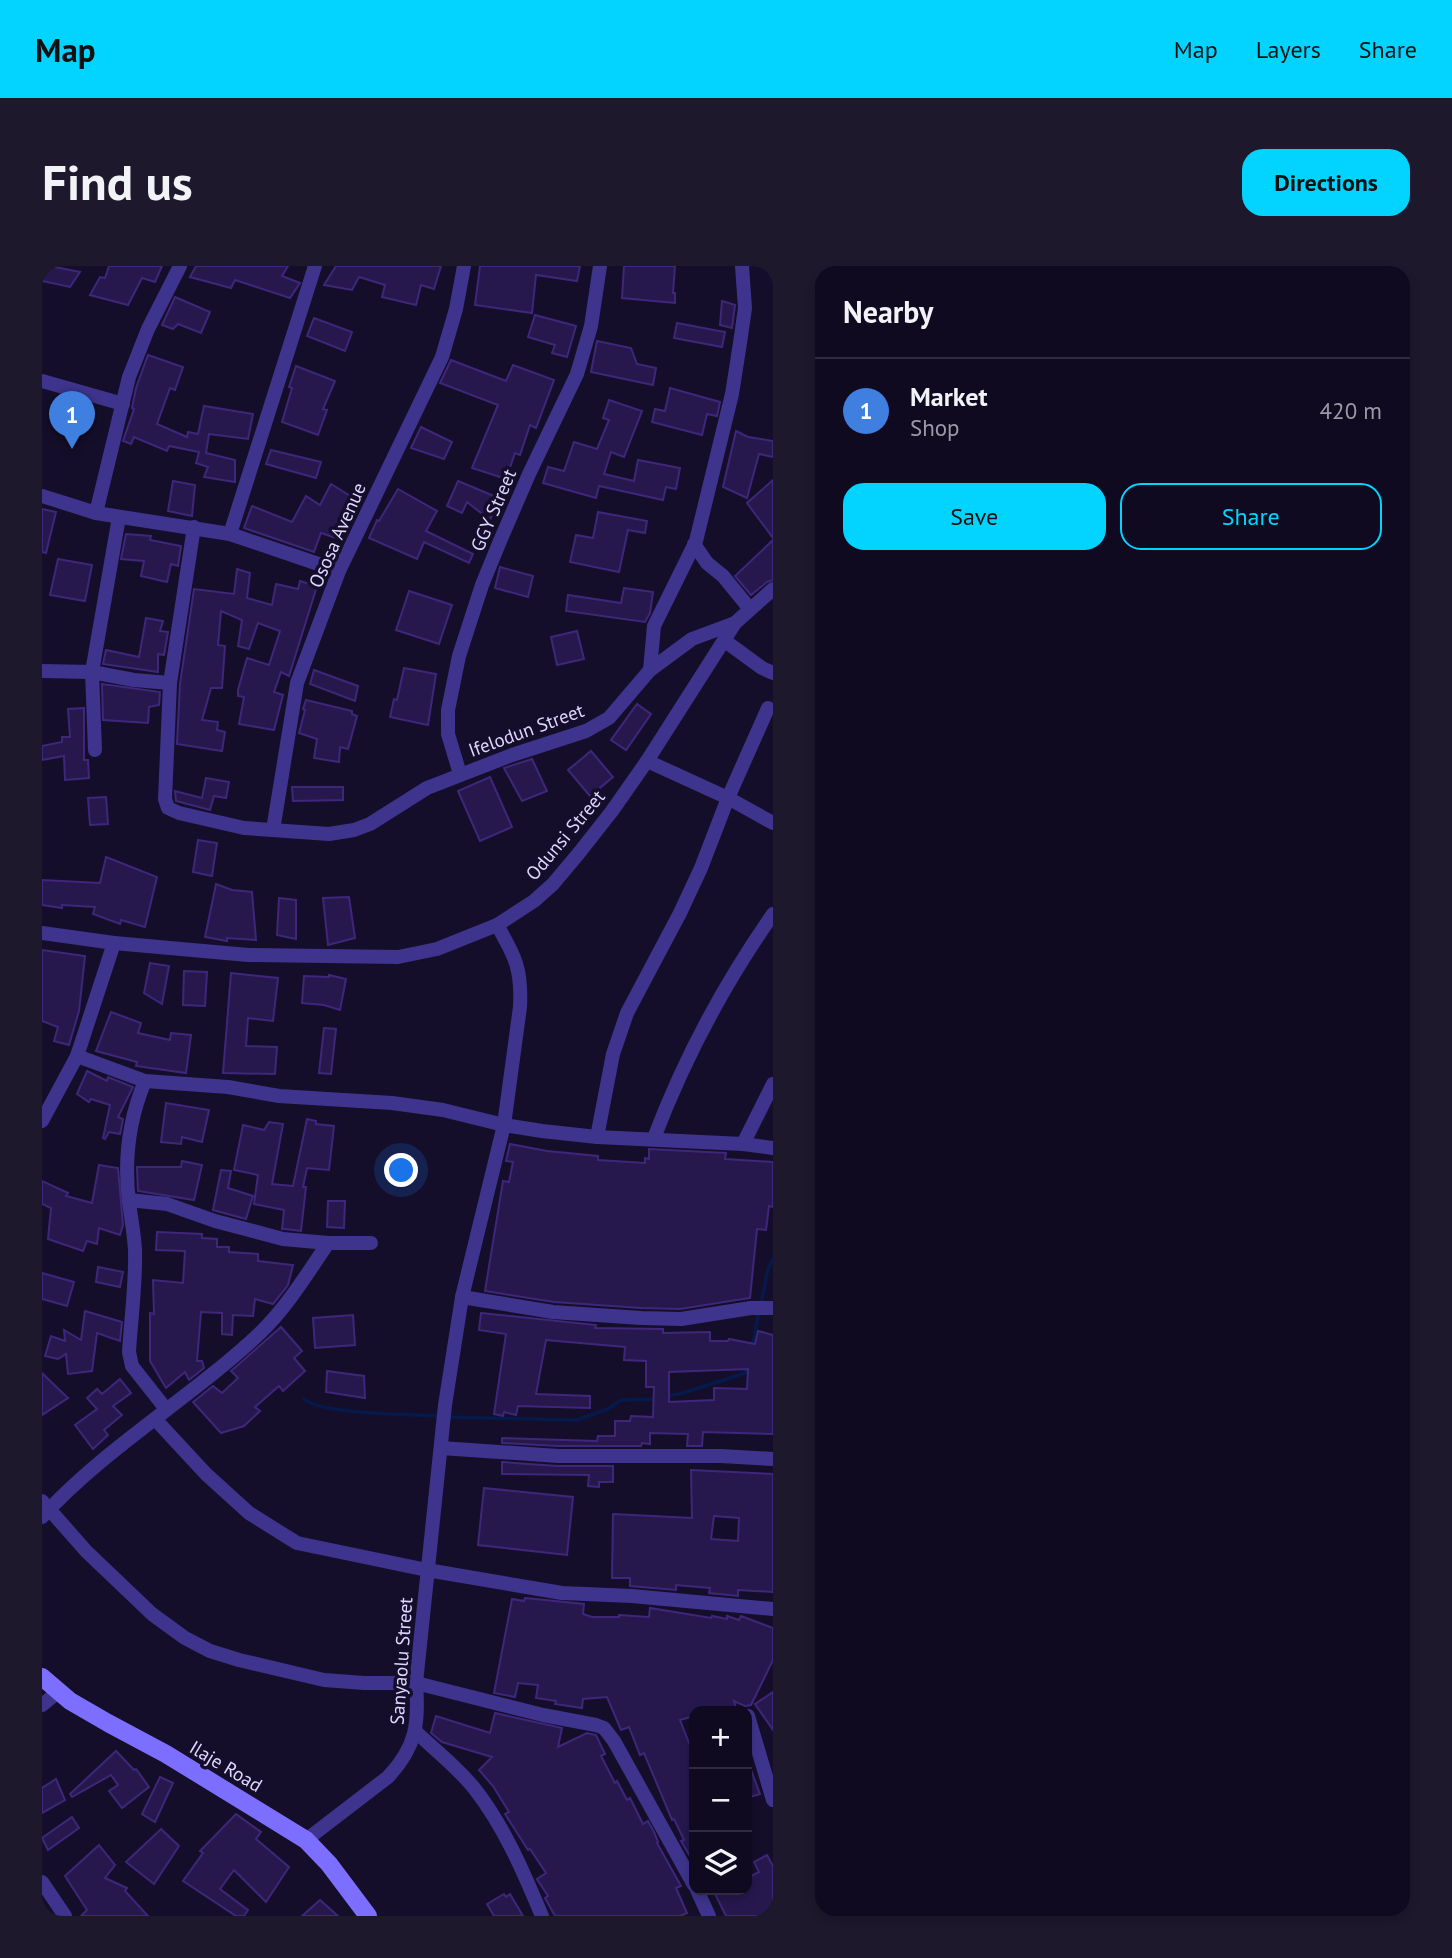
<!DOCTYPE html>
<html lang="en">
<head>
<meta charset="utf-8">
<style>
  body { margin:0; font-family:"PT Sans",sans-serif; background:#1e182d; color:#f1f3f6 }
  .controls { position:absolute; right:21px; bottom:21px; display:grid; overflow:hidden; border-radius:14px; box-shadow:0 4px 10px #0003 }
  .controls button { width:63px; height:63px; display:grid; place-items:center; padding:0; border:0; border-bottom:2px solid #302b3e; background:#100a20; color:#f1f3f6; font:35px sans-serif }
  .you { position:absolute; left:360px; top:905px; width:24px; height:24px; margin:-18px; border:5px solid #fff; border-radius:50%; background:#1a73e8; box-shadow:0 0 0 10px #1a73e833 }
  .badge { display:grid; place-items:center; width:46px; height:46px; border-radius:50%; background:#03d3ff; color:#fff; font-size:23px; font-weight:700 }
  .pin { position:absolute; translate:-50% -58px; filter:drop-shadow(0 2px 4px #0008) }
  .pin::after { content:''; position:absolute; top:37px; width:24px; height:21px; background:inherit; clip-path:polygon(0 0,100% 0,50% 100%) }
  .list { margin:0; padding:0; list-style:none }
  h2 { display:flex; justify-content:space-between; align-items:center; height:91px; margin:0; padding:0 28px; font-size:30px }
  h2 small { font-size:23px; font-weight:400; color:#9c9aa5 }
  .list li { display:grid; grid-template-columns:46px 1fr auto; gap:21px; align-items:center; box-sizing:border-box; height:105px; padding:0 28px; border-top:2px solid #302b3e }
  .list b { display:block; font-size:26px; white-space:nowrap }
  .list p { margin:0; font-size:23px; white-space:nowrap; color:#9c9aa5 }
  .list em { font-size:23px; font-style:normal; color:#9c9aa5 }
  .actions { display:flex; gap:14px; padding:21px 28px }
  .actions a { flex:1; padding:16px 0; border:2px solid #03d3ff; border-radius:21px; text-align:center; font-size:24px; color:#03d3ff }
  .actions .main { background:#03d3ff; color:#111 }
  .icon { flex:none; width:38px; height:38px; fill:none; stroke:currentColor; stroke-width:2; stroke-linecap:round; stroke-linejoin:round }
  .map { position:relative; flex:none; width:731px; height:1650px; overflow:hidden; border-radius:21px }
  header { display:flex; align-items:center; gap:42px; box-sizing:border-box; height:98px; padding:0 35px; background:#03d3ff; color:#111 }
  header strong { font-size:33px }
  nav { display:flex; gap:38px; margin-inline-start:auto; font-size:24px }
  .intro { display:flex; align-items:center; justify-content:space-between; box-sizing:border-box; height:168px; padding:0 42px }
  h1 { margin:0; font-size:49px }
  .button { padding:18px 32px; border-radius:21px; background:#03d3ff; color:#111; font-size:24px; font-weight:700 }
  main { display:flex; gap:42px; padding:0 42px }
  aside { flex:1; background:#100a20; border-radius:21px; box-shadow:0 4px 10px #0003 }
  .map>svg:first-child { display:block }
</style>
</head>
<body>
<header>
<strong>Map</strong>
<nav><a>Map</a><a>Layers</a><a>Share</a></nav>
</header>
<div class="intro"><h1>Find us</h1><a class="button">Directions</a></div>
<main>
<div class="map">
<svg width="731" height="1650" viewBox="0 0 731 1650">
  <rect width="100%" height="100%" fill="#150e2a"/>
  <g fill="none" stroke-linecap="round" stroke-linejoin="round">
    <g stroke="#051a4b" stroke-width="3.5">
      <path d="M719 1038 726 1003 731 993"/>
      <path d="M710 1082 717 1045"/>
      <path d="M624 1130 641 1127 703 1107 706 1100"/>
      <path d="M262 1133C280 1149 370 1148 398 1150"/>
      <path d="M405 1151 535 1154 566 1143 579 1134 613 1133"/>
    </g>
  </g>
  <g fill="#26184d" stroke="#3e277b" stroke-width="2" fill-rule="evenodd">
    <path d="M0 0H8L38 6 28 21 0 15Z"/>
    <path d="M67 0H120L113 16 100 12 86 39 48 29 58 11 63 12Z"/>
    <path d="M154 0H246L240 10 258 17 248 32 193 14 189 22 148 11Z"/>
    <path d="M294 0H399L392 23 379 19 374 39 340 31 343 19 317 11 310 24 282 19Z"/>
    <path d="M438 0H538L535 15 494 9 490 47 433 39Z"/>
    <path d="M582 0H633L631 27H633V37L580 32Z"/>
    <path d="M133 31 168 46 159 67 136 58 131 63 120 59Z"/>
    <path d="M680 35 693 39 690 62 678 59Z"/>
    <path d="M493 49 534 60 525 91 510 87 513 79 486 71Z"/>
    <path d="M272 52 310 66 303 85 265 70Z"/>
    <path d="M635 57 683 66 680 81 632 72Z"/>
    <path d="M555 75 589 82 595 98 614 102 611 119 549 106Z"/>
    <path d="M106 89 141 101 133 124 128 122 115 158 145 171 146 166 156 168 162 140 211 148 206 173 167 168 164 187 193 194V216L162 211 166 201 154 197 157 186 127 180 125 185 92 171 89 178 81 175 92 143 90 142 94 122Z"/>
    <path d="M409 94 464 115 471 99 512 114 494 162 488 159 478 189 473 187 464 213 430 202 456 139 398 117Z"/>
    <path d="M254 100 293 115 281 143 285 144 276 169 240 156 250 122 247 121Z"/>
    <path d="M628 122 678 136 675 150 665 148 660 169 610 156 613 143 623 145Z"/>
    <path d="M567 134 600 145 582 191 569 186 562 208 592 215 596 194 638 202 634 223 624 221 621 234 557 220 554 232 501 217 506 201 522 205 532 176 555 183 567 154 561 152Z"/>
    <path d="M379 161 410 176 402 193 369 182Z"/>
    <path d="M694 165 706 171 731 175V191L717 188 705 232 681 221Z"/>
    <path d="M229 184 279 196 274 212 224 198Z"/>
    <path d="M731 214V272L705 237Z"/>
    <path d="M131 215 153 219 150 250 126 245Z"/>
    <path d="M416 215 457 232 448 254 425 236 420 247 405 240Z"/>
    <path d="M289 218 310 231 298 252 301 254 294 272 279 267 272 286 202 262 210 240 250 256 264 230 278 239Z"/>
    <path d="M356 223 395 245 384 265 431 288 427 297 382 276 375 293 327 272 335 254 337 255Z"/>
    <path d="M0 243 14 246 4 287 0 286Z"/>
    <path d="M556 246 605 255 603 267 586 264 577 306 528 296 534 269 551 272Z"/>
    <path d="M84 268 109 270 108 274 139 280 136 300 129 298 125 316 99 310 102 295 79 293Z"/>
    <path d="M731 274V314L725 316 709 329 693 310Z"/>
    <path d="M16 293 50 299 43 335 8 329Z"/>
    <path d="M458 301 491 310 486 331 453 322Z"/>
    <path d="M195 303 208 307 205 332 230 339 234 318 256 323 258 315 275 320 247 410 239 406 232 426 241 429 232 464 197 458 202 431 196 430V424L205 392 227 399 238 365 216 357 207 383 196 380 200 354 179 345 176 379 183 380 180 422H169L160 454 176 456 175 464 183 466 180 485 135 478 138 418 152 323 192 328Z"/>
    <path d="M582 322 611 326 608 347 603 356 524 345 526 329 579 337Z"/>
    <path d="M367 325 410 339 397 378 354 364Z"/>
    <path d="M104 352 121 355 118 365 126 366 122 389 116 388V406L61 398 64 384 97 391Z"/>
    <path d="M535 365 542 393 515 399 509 371Z"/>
    <path d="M362 402 394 408 386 459 348 451 352 433 355 434Z"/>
    <path d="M272 404 316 420 313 435 268 418Z"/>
    <path d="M60 418 118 426 117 439 107 441 106 457 61 454Z"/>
    <path d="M264 434 310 445V448L315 450 306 483 298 481 297 496 272 492 275 473 257 467 263 444 261 443Z"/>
    <path d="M595 438 609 448 584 484 569 474Z"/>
    <path d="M42 442V494H46L47 512 23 514 22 490 0 494V480L20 476V471H28L26 443Z"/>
    <path d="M549 485 571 511 548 530 526 504Z"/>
    <path d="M490 493 505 525 480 535 462 502Z"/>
    <path d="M448 511 470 561 438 575 416 525Z"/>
    <path d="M164 512 187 516 184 532 172 530 168 544 134 535 133 525 160 532Z"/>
    <path d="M250 521H301V534L251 535Z"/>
    <path d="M64 531 66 558 48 559 46 532Z"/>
    <path d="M156 574 175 577 170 610 151 606Z"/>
    <path d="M64 591 115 611 103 661 79 654 78 658 51 648 53 641 20 639V642L0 639V614L58 617Z"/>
    <path d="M174 618 190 624 210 626 214 674 185 672V675L163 671Z"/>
    <path d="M307 631 313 672 286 679 281 632Z"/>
    <path d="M237 632 254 634V673L235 669Z"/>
    <path d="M0 684 43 690 37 745 27 779 12 775 16 761 0 755Z"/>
    <path d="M108 697 127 700 120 738 102 727Z"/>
    <path d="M142 705 165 706 163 740 141 739Z"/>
    <path d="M189 707 236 712 231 755 206 752 204 780 235 781 233 808 181 807Z"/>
    <path d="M287 709 304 713 298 744 282 739 260 737 262 710 287 711Z"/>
    <path d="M69 746 99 757 96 767 128 774 129 767 149 769 144 807 94 800 95 796 54 785Z"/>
    <path d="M282 762 294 763 289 808 277 807Z"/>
    <path d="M45 805 65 815 66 811 91 821 76 851 81 853 78 868 67 866 63 873 61 872 68 839 49 833 47 836 35 828Z"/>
    <path d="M124 837 167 844 160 876 140 871 139 878 119 876Z"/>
    <path d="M265 853 274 855V858L292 860 287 904 265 902 261 921H264L259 965 243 963H240L242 944 212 938 216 909 192 904 201 859 222 864 227 856 241 858 230 918 251 920Z"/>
    <path d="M468 878 505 885 556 890V894L603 897V892L607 893V883L684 887 683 893 731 896V941L727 940 724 964 715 963 708 1032 638 1043 599 1042 512 1036 443 1025 461 915 467 916 471 896 464 895Z"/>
    <path d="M140 895 160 899 152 934 96 925 95 901H139Z"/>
    <path d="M57 899 76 902 81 959 78 969 57 962 55 978 45 975 41 985 6 973 9 942 0 938V915L26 927 24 930 50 937Z"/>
    <path d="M179 904 189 905 186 922 211 930 204 953 171 944Z"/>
    <path d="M286 935H303L302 962 285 961Z"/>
    <path d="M115 966 160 968V972L175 973V981H187V986L216 988V995L251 999 246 1019 231 1038 213 1033 211 1050 191 1049 190 1069 180 1068V1047L159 1046 155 1095H160L162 1102 147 1114 143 1106 124 1122 108 1095V1047L112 1048 111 1014 141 1017 143 985 114 984Z"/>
    <path d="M56 1001 81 1006 78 1021 54 1016Z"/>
    <path d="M0 1007 32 1016 25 1040 0 1033Z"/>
    <path d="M43 1045 80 1056 78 1075 55 1067 50 1105 26 1108 24 1088 16 1093 3 1090 9 1070 23 1075 22 1064 39 1074Z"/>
    <path d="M439 1047 554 1059 553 1062 621 1063V1067L668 1066V1075H686L687 1073 713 1078 716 1065 731 1069V1168L661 1166 660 1180H645L646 1168 608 1167V1178L600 1177 599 1180H516L460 1177V1172L555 1175 556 1170H573V1155H588L589 1150 611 1151 612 1121H604V1095L582 1094 583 1081 504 1074 494 1128 548 1130V1142L476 1140 474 1149 462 1146 461 1150 452 1148 464 1068 437 1064ZM706 1103 705 1123 672 1122V1134L627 1136V1106Z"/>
    <path d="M311 1049 313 1079 273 1082 271 1052Z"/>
    <path d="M239 1061 260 1085 252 1092 263 1105 241 1125 237 1120 213 1141 218 1145 202 1160 179 1167 151 1136 171 1120 180 1127 196 1112 189 1105Z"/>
    <path d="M285 1105 322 1110 323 1132 284 1126Z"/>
    <path d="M0 1107 26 1132 0 1149Z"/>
    <path d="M78 1113 89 1127 71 1140 80 1149 62 1164 66 1169 51 1183 33 1159 55 1143 45 1132 55 1123 60 1128Z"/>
    <path d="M460 1196 515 1200H571V1216H557V1221L546 1220 547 1209 460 1208Z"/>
    <path d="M649 1204 731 1208V1326L696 1324V1330L667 1327 668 1322 634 1319V1324L588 1320V1312H570L571 1248 650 1252ZM672 1250 697 1252 696 1275 669 1273Z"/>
    <path d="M442 1222 531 1231 525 1289 436 1279Z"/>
    <path d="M483 1332 542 1338 541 1348 550 1351H577V1349L607 1351 608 1342 669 1352 670 1350 685 1353V1350L697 1354 699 1350 731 1362V1394L709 1439 703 1440 692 1435 694 1443 684 1445H652V1450L638 1454 649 1482 652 1498V1597L639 1575 642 1574 632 1553 630 1554 602 1487 598 1489 587 1461 579 1464 565 1431 541 1433 540 1442 513 1438 514 1435 494 1432 496 1419 476 1417 473 1431 452 1427 470 1333 482 1335Z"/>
    <path d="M731 1426V1464L713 1438Z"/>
    <path d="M453 1447 520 1462 516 1481 545 1467 554 1469 563 1488 559 1490 573 1517 575 1515 585 1534 588 1532 601 1558 606 1555 612 1566 616 1576 615 1577 639 1620 634 1622 645 1647 638 1650H513L503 1632 506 1630 495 1613 504 1607 488 1583 486 1584 463 1548 467 1546 451 1520 437 1504 450 1491 400 1476 389 1467 394 1450 448 1467Z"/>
    <path d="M74 1485 92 1504 94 1503 107 1521 80 1542 67 1525 76 1519 69 1509 30 1531 28 1528Z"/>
    <path d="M705 1493 718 1528 705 1532Z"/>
    <path d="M118 1511 131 1517 113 1556 100 1548Z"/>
    <path d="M14 1513 23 1534 0 1547V1522Z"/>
    <path d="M194 1548 219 1566 214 1573 247 1601 224 1636 192 1604 178 1623 206 1644 202 1650H194L141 1615 161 1587 158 1585Z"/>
    <path d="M30 1551 37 1562 6 1584 0 1572Z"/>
    <path d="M119 1563 137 1580 112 1618 84 1596Z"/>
    <path d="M57 1579 73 1599 63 1612 85 1622 83 1625 106 1650H39L45 1644 23 1610Z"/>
    <path d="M725 1589 731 1600V1647L724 1650H684L671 1624H705V1612L717 1606 712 1596Z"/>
    <path d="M462 1628 464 1631 468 1628 481 1650H452L445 1638Z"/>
    <path d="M278 1634 296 1650H260Z"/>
  </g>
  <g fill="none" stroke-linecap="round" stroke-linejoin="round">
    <g stroke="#3e348d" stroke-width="14">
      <path d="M0 115 81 138"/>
      <path d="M0 230 54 247 188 268 297 305"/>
      <path d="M54 247 87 111 106 63 138 0"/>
      <path d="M152 261 128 417 123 533 126 542 137 547 202 562 287 568 312 564 328 558 385 522 470 489 544 465 567 452 608 404 612 360 654 275 690 128 698 77 703 42 700 0"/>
      <path d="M188 268 273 0"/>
      <path d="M652 278 665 297 681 310 708 343"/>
      <path d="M683 375 720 402 731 407"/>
      <path d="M608 404 650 373 693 357"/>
      <path d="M0 405 50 406 92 414 128 417"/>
      <path d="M53 484 50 406 77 251"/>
      <path d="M605 495 686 532 731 557"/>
      <path d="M418 508 406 468V444L417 390 440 319 458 275 487 208 535 108 549 60 558 0"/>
      <path d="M231 564 255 417 297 305 400 91 414 43 422 0"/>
      <path d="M0 667 72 677 206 689 356 691 395 683 455 659 492 635 511 618 537 587 570 545 605 495 693 357 731 323"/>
      <path d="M35 790 103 815 186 821 237 830 350 837 401 844 462 859 500 865 555 871 701 878 731 882"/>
      <path d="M103 815C87 853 82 895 87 936 89 952 92 967 93 984 94 1018 89 1052 87 1086L90 1100 124 1143"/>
      <path d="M0 855 35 790 72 677"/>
      <path d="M555 871 571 788 585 747 638 647 659 602 686 532 726 442"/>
      <path d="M612 872C642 793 682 718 731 648"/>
      <path d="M701 878 731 818"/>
      <path d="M87 934 125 938 173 955 241 973 286 977H329"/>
      <path d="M420 1031 511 1046 599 1052 639 1053 709 1042H731"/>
      <path d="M113 1153 164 1208 207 1247 255 1277 385 1304 520 1327 590 1330 731 1343"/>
      <path d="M399 1182 516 1190H679L731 1193"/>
      <path d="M0 1235 44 1285 110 1348 143 1372 168 1385 197 1394 282 1414 322 1417H374L501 1449 554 1459 562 1462 572 1475 652 1619"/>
      <path d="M0 1251C64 1181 149 1132 218 1067 245 1041 265 1008 286 977"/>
      <path d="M0 1439 17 1425"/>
      <path d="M706 1450 731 1534"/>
      <path d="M373 1465C393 1484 415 1501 432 1522 462 1560 481 1605 500 1650"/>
      <path d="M264 1574 346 1511C375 1480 377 1457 374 1417L403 1139 420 1031 462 859 478 741C480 703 473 690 455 659"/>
      <path d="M0 1616 23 1650"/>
      <path d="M655 1624 667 1650"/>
    </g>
    <path stroke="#7c6eff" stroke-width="18" d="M0 1411 28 1435 66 1457 124 1488 264 1574 287 1598 326 1650"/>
  </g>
  <g text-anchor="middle" stroke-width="7" stroke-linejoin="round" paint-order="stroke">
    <g font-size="19" fill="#ded7ff" stroke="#150e2a">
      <text transform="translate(451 244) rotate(-67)" y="7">GGY Street</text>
      <text transform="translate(295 269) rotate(-66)" y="7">Ososa Avenue</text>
      <text transform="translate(484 464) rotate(-20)" y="7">Ifelodun Street</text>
      <text transform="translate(523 569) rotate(-50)" y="7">Odunsi Street</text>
      <text transform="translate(359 1395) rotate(-86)" y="7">Sanyaolu Street</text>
      <text transform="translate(184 1500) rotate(31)" y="7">Ilaje Road</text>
    </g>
  </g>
</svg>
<div class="controls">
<button>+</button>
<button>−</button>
<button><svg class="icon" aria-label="layers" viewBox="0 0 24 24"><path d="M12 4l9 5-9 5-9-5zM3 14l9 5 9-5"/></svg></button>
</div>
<div class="you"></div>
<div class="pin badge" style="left:30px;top:183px;background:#3f7fe0">1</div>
</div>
<aside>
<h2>Nearby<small></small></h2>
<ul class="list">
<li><span class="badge" style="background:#3f7fe0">1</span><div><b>Market</b><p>Shop</p></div><em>420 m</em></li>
</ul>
<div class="actions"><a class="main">Save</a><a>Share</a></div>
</aside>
</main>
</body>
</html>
